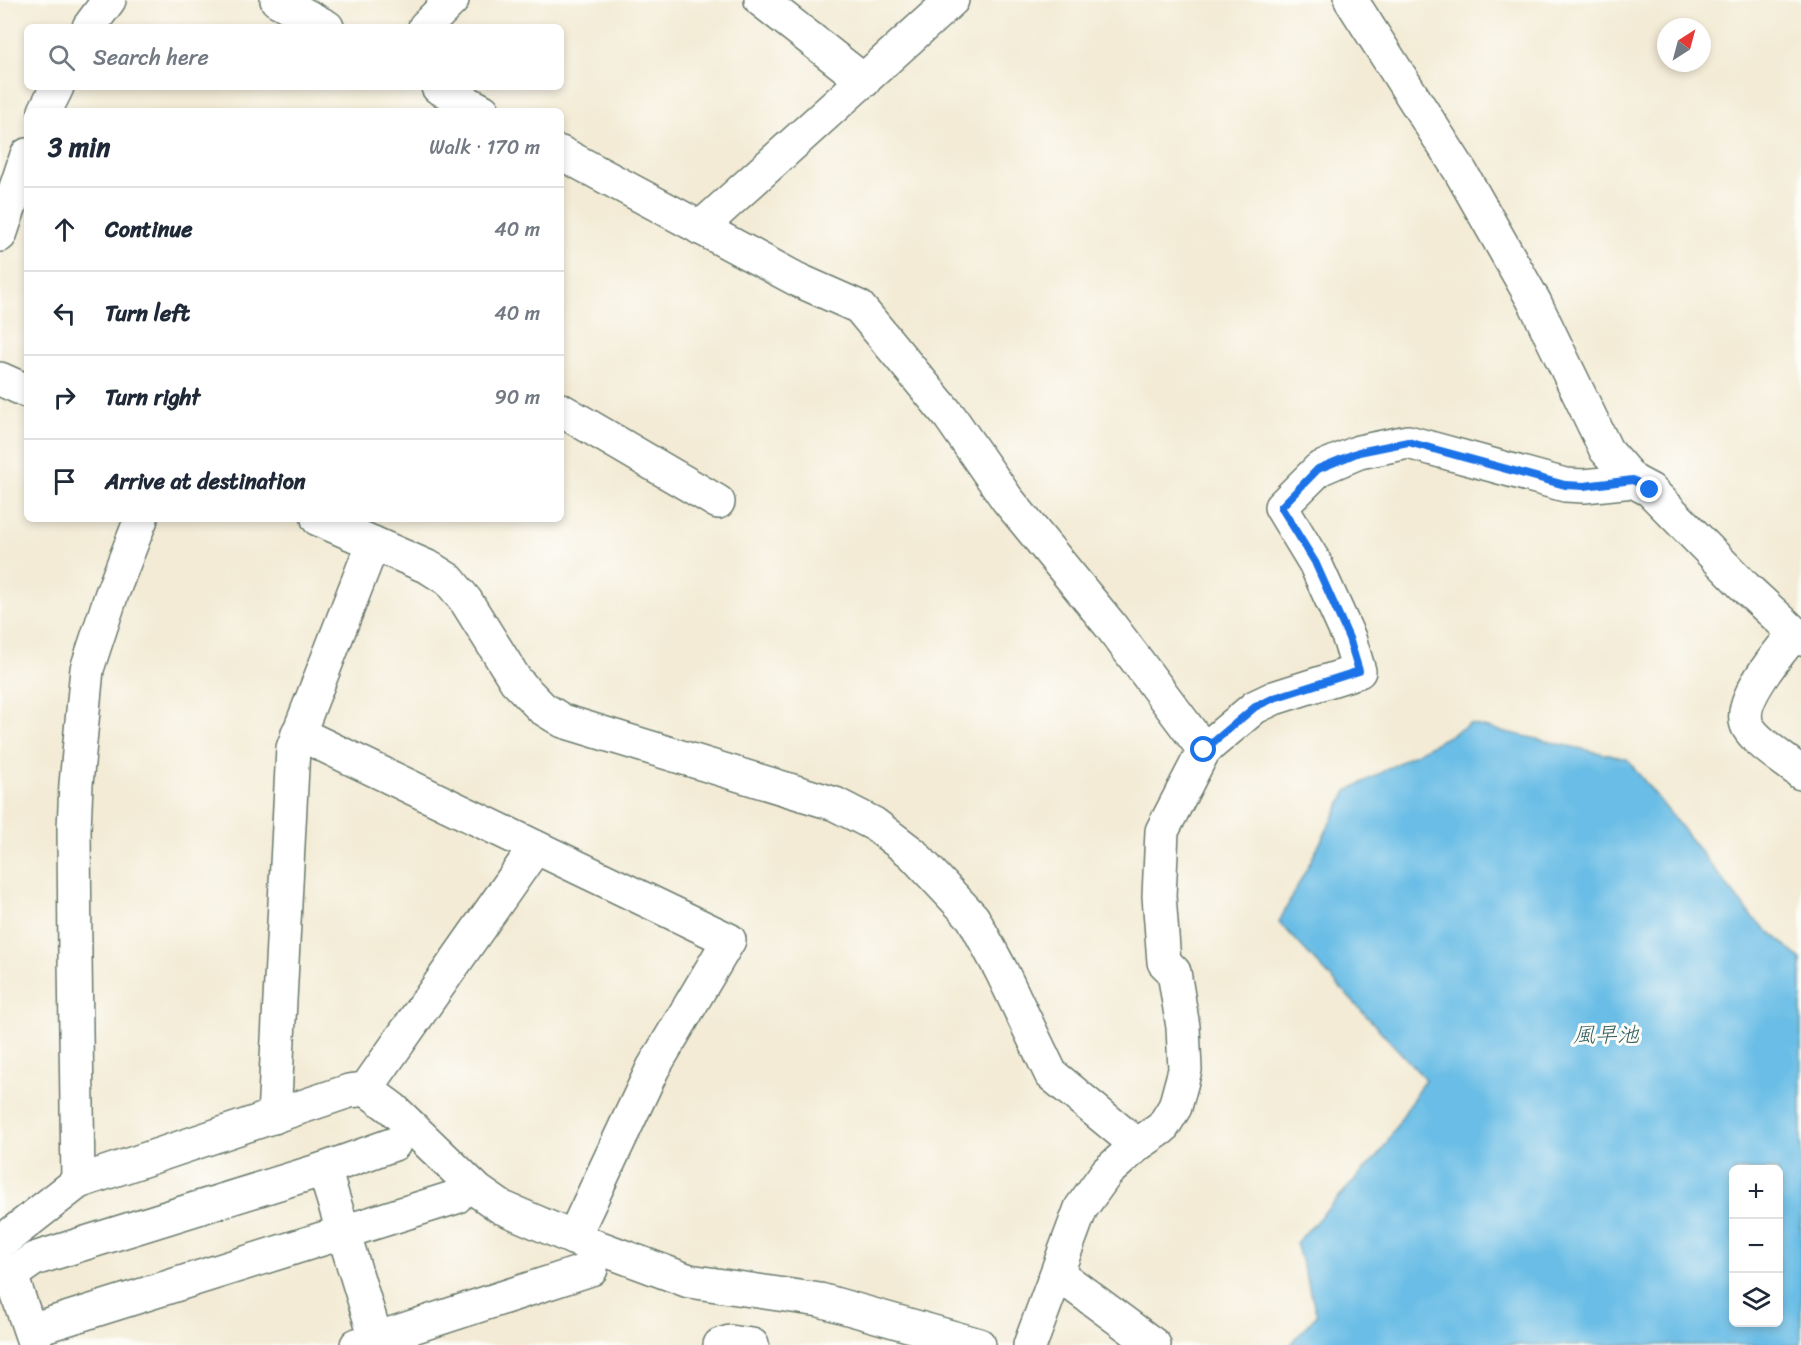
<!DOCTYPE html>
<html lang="en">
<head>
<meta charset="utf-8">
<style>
  body { margin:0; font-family:Sriracha,"Klee One",sans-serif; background:#f6f6f7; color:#1f2937 }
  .controls { position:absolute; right:18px; bottom:18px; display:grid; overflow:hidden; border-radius:9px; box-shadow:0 3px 9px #0003 }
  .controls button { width:54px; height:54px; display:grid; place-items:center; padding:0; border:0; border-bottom:2px solid #e0e1e3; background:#fff; color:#1f2937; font:30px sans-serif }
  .compass { position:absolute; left:1657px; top:18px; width:54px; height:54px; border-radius:50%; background:#fff; box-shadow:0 3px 9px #0003; rotate:36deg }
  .stop { position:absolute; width:18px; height:18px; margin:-14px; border:4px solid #1a73e8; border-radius:50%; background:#fff }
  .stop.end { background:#1a73e8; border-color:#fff; box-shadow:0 2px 6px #0008 }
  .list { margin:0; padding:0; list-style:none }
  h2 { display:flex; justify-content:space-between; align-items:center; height:78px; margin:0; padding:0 24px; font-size:26px }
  h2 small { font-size:20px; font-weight:400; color:#747a83 }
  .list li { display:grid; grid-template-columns:39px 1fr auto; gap:18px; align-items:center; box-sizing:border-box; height:84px; padding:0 24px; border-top:2px solid #e0e1e3 }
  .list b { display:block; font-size:22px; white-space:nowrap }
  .list em { font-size:20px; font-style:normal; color:#747a83 }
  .icon { flex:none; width:33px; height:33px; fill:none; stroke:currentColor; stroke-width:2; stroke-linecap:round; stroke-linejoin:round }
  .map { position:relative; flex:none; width:1801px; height:1345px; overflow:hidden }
  .search { position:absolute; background:#fff; box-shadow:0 3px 9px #0003; left:24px; top:24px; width:540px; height:66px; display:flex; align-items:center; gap:15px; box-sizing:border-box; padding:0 21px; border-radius:9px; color:#747a83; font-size:22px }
  .panel { position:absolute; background:#fff; box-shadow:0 3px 9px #0003; left:24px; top:108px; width:540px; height:414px; border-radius:9px }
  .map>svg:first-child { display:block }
</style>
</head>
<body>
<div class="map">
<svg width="1801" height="1345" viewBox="0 0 1801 1345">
  <rect width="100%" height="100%" fill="#fdfcf7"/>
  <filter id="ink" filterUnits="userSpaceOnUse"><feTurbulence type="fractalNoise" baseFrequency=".0167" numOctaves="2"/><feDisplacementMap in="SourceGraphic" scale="12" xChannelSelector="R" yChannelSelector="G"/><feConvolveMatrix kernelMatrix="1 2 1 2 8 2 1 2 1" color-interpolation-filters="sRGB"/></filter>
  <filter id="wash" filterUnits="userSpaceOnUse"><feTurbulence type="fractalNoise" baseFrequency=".008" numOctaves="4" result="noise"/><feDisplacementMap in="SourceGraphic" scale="24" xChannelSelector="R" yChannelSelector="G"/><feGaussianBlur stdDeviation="1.35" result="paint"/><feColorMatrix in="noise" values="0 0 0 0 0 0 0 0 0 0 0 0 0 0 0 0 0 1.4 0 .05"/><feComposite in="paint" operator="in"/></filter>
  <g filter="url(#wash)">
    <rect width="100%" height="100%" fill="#f3ebd5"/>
    <path fill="#6bbde6" stroke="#457d8d" stroke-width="1.5" fill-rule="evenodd" d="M1470 724 1627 759 1752 917 1801 959V1345H1290L1317 1315 1296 1243 1381 1152 1425 1079 1279 922 1347 791ZM1734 1170H1778V1322H1734Z"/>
  </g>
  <g filter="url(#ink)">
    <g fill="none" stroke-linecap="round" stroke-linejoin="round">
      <g stroke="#697a6c" stroke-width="36">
        <g id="minor">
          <path d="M277 0 327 27"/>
          <path d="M761 0 864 81"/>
          <path d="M89 27 109 0"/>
          <path d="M425 27 452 0"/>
          <path d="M438 87 483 111"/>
          <path d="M45 111 57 87"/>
          <path d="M561 153 798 280 859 307 950 417 1007 499 1110 625 1204 750"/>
          <path d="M700 228 952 0"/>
          <path d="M0 235 27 155"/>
          <path d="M0 379 27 391"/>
          <path d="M561 410 718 502"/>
          <path d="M1633 481 1650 490 1746 588 1801 639"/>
          <path d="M318 519 430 568 449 580 466 601 516 681 542 708 563 721 835 804 874 824 912 853 973 918 1002 972 1051 1074 1137 1145"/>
          <path d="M1794 634C1779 653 1735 702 1748 727 1757 743 1787 761 1801 773"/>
          <path d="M298 733 729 940 653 1068 573 1238"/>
          <path d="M366 1089 535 848"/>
          <path d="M274 1117 293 748 373 543"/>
          <path d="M324 1169 378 1345"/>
          <path d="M78 1182 75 956 74 829 76 784 87 669 111 596 141 519"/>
          <path d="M0 1243 78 1182 349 1091 366 1089 393 1109 478 1191 501 1207 573 1238 689 1281 820 1300 979 1345"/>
          <path d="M0 1268 11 1275 35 1345"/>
          <path d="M1058 1274 1154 1345"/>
          <path d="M11 1275 34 1259 324 1169 394 1144"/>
          <path d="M31 1330 456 1197"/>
          <path d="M357 1345 591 1269"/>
          <path d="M720 1345 730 1342 752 1345"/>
          <path d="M1030 1345 1081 1208 1107 1172 1137 1145 1162 1128 1175 1107 1185 1070 1183 1027 1174 972 1164 962 1159 896 1162 831 1204 750 1255 707 1274 698 1359 671 1349 638 1315 563 1281 507 1319 469 1359 452 1408 442 1565 485 1584 486 1633 481 1606 450 1535 303 1459 169 1351 0"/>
        </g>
      </g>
      <use href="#minor" stroke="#fff" stroke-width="33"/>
    </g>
  </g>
  <g fill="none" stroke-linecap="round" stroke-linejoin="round" filter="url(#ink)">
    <path stroke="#1a73e8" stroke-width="8" d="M1204 750 1255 707 1274 698 1359 671 1349 638 1315 562 1281 507 1318 469 1359 452 1408 442 1565 485 1584 486 1633 480 1650 490"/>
  </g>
  <g text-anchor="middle" stroke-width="6" stroke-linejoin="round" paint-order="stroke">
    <g font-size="22" font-style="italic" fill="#325d60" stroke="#fdfcf7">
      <text x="1606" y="1042">風早池</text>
    </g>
  </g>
</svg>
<div class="controls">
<button>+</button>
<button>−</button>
<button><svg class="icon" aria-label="layers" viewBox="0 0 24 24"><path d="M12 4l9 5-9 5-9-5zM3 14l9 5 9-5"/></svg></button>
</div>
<svg class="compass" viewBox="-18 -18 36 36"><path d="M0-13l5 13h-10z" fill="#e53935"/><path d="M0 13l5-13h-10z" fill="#747a83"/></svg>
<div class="stop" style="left:1204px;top:750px"></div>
<div class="stop end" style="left:1650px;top:490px"></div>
<div class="search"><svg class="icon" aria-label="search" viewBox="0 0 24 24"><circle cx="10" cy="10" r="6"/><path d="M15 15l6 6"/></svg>Search here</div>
<section class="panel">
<h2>3 min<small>Walk · 170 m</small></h2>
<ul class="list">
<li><svg class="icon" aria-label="ahead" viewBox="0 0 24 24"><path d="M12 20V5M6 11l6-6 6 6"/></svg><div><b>Continue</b></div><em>40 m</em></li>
<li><svg class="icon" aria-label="left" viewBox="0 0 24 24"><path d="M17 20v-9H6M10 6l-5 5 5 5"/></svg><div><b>Turn left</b></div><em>40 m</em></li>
<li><svg class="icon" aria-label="right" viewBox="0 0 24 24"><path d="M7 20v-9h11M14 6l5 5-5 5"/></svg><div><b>Turn right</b></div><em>90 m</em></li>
<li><svg class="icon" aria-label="arrive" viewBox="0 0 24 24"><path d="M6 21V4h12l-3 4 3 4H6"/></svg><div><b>Arrive at destination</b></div></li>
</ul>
</section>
</div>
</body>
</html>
